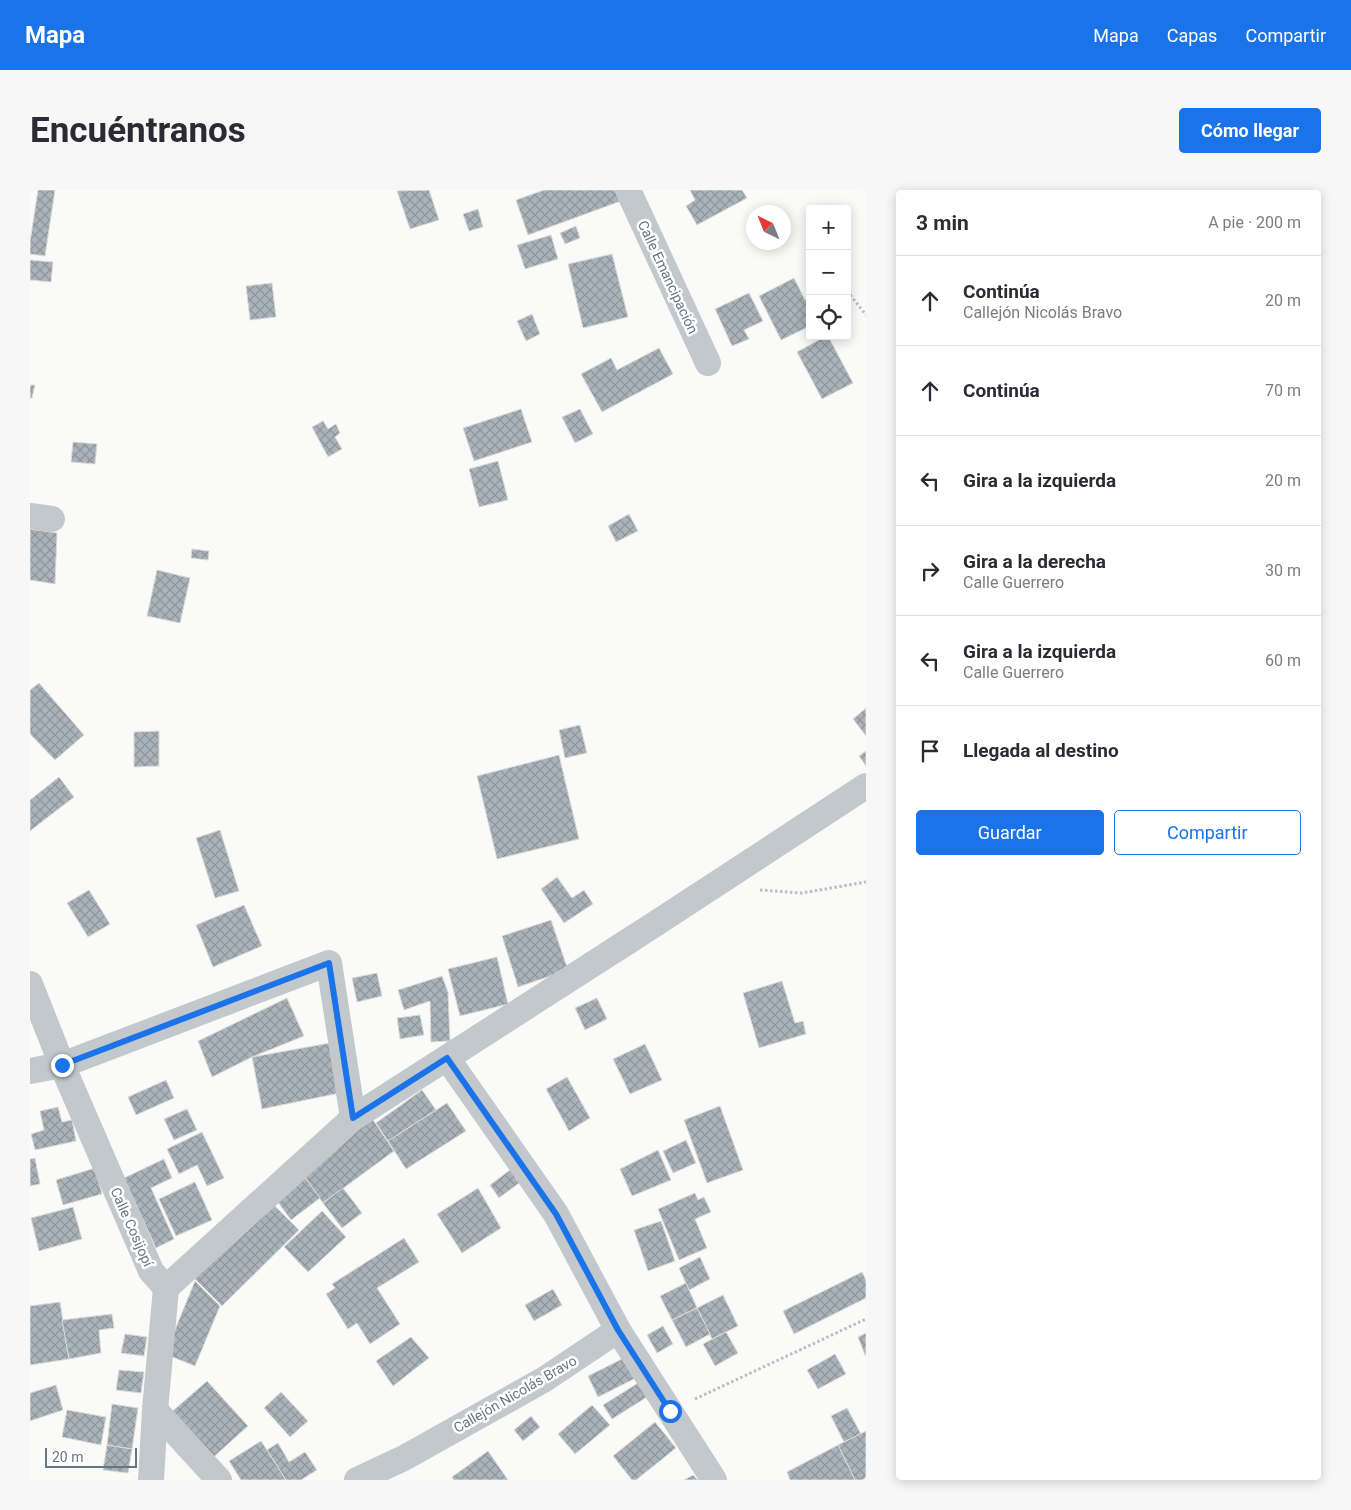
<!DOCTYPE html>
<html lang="es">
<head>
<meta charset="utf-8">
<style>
  body { margin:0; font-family:Roboto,sans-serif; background:#f7f7f7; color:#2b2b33 }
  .controls { position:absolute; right:15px; top:15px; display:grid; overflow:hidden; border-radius:5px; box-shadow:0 2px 12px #0003 }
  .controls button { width:45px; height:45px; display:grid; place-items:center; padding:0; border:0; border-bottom:1px solid #e1e1e2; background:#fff; color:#2b2b33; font:25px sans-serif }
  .compass { position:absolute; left:716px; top:15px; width:45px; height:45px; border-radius:50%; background:#fff; box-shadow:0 2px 12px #0003; rotate:317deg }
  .scale { position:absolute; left:15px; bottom:12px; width:92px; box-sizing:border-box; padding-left:5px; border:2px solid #657683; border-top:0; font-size:14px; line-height:18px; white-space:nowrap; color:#657683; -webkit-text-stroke:4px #fff; paint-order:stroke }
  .stop { position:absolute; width:15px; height:15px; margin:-11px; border:4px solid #1a73e8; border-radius:50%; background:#fff }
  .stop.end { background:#1a73e8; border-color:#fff; box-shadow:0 1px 5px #0008 }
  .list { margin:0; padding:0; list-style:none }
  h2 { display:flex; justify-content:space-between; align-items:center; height:65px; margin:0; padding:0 20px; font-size:21px }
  h2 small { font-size:16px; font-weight:400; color:#7c7c81 }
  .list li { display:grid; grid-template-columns:32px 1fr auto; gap:15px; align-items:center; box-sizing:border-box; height:90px; padding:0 20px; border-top:1px solid #e1e1e2 }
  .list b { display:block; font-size:19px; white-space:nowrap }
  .list p { margin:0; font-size:16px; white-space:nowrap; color:#7c7c81 }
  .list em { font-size:16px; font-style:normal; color:#7c7c81 }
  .actions { display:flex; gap:10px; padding:15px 20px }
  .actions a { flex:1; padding:11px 0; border:1px solid #1a73e8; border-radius:5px; text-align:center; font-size:18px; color:#1a73e8 }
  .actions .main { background:#1a73e8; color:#fff }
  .icon { flex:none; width:28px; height:28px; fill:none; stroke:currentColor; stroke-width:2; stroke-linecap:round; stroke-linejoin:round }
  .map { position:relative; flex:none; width:836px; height:1290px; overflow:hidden; border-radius:5px }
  header { display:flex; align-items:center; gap:30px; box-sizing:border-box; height:70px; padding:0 25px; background:#1a73e8; color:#fff }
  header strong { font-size:24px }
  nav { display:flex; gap:28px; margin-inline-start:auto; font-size:18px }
  .intro { display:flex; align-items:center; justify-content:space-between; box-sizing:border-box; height:120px; padding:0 30px }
  h1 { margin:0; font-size:35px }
  .button { padding:12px 22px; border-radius:5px; background:#1a73e8; color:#fff; font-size:18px; font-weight:700 }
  main { display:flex; gap:30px; padding:0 30px }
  aside { flex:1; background:#fff; border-radius:5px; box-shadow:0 2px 12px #0003 }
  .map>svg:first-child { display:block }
</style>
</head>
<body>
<header>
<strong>Mapa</strong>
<nav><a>Mapa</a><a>Capas</a><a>Compartir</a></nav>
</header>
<div class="intro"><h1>Encuéntranos</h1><a class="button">Cómo llegar</a></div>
<main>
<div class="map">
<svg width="836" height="1290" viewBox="0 0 836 1290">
  <defs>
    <pattern id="building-cross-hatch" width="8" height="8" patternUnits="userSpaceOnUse" patternTransform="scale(1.25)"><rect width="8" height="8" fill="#aab3b9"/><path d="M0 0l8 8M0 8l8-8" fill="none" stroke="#8e969c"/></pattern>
  </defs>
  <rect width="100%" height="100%" fill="#fafaf8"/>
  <g fill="url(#building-cross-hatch)" stroke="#dcdcda">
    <path d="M8 0H25L15 66 0 64V52Z"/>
    <path d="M399 0 409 30 380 39 367 1Z"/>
    <path d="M514 0H587L591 11 498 45 486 10Z"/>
    <path d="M660 0H712L717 8 667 35 656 16 665 10Z"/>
    <path d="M448 19 453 37 439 41 433 24Z"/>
    <path d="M546 36 550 48 535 54 530 43Z"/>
    <path d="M521 45 528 69 495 79 487 55Z"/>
    <path d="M582 64 598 127 553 138 538 74Z"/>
    <path d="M0 70 23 72 21 92 0 90Z"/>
    <path d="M764 88 775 110 780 107V136L751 150 729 106Z"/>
    <path d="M242 93 246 127 220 130 216 96Z"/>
    <path d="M719 103 733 131 714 140 719 149 702 156 685 119Z"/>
    <path d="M502 124 510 144 496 151 487 131Z"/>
    <path d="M796 146H798L823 193 792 209 767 162Z"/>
    <path d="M629 158 643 184 572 222 551 184 581 168 587 180Z"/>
    <path d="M0 195H5L2 208H0Z"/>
    <path d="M491 219 502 252 444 271 433 238Z"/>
    <path d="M550 219 563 244 545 253 532 227Z"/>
    <path d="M293 231 298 239 306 234 310 243 305 247 312 259 298 267 282 237Z"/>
    <path d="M43 252 67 254 65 274 41 272Z"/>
    <path d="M468 271 478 310 449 317 439 279Z"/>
    <path d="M599 324 608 341 586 352 578 336Z"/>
    <path d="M0 339 27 343 25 394 0 390Z"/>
    <path d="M162 359 179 361 178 370 161 368Z"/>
    <path d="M127 380 160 388 150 433 117 426Z"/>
    <path d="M9 493 54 545 25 570 0 544V500Z"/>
    <path d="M836 518V546L823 529Z"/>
    <path d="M550 535 557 563 535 568 529 540Z"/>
    <path d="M129 541V576L104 577V542Z"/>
    <path d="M836 561V576L829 566Z"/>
    <path d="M529 565 549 649 467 669 447 586Z"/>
    <path d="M29 587 44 607 0 641V610Z"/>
    <path d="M190 640 209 701 185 708 166 648Z"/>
    <path d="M527 687 542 708 554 700 563 714 534 733 511 699Z"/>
    <path d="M59 700 80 734 58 747 37 713Z"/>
    <path d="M214 715 232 756 183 777 166 735Z"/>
    <path d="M521 730 538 780 488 797 472 746Z"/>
    <path d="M467 767 478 814 430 826 418 779Z"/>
    <path d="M347 783 352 806 327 812 322 788Z"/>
    <path d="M412 786 418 802 420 851 401 852 400 811 374 820 368 800Z"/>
    <path d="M752 791 765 833 773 831 776 844 729 858 713 803Z"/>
    <path d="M257 808 274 846 222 867 182 887 168 851Z"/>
    <path d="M567 808 577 829 555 840 545 818Z"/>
    <path d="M390 825 394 845 370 849 367 828Z"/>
    <path d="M300 853 310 903 232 919 222 867Z"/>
    <path d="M615 854 632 890 600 904 583 869Z"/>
    <path d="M537 887 560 928 539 941 516 899Z"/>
    <path d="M136 890 144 908 106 925 98 907Z"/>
    <path d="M392 900 406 920 358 951 346 933Z"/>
    <path d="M417 913 436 941 376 979 358 951Z"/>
    <path d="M690 916 713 980 677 993 654 930Z"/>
    <path d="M28 917 32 932 42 930 46 951 5 960 1 944 14 940 10 921Z"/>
    <path d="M157 919 167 940 144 950 134 929Z"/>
    <path d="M341 927 364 961 293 1013 274 986Z"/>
    <path d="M172 942 194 988 177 996 167 975 149 984 137 959Z"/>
    <path d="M656 950 666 973 643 983 633 961Z"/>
    <path d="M628 960 641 990 602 1006 590 979Z"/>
    <path d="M5 968 10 994 0 996V969Z"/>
    <path d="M134 969 142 988 121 998 144 1049 126 1058 94 988Z"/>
    <path d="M488 974 497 987 469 1008 460 995Z"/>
    <path d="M65 978 72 1004 33 1015 26 990Z"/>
    <path d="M274 986 290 1008 261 1030 245 1008Z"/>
    <path d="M165 992 182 1030 146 1046 129 1009Z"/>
    <path d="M313 998 332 1023 312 1038 293 1013Z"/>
    <path d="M448 998 471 1038 432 1063 407 1024Z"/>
    <path d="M665 1003 668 1010 674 1007 681 1022 665 1029 677 1058 649 1070 628 1019Z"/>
    <path d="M239 1010 269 1040 192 1116 162 1086Z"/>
    <path d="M43 1017 52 1049 9 1061 1 1028Z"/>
    <path d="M292 1021 316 1047 278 1082 254 1057Z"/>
    <path d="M631 1031 645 1071 618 1081 604 1040Z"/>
    <path d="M374 1048 389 1072 347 1098 370 1134 340 1154 327 1133 318 1139 296 1104 305 1098 302 1094Z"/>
    <path d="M670 1067 680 1089 659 1100 649 1078Z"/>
    <path d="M832 1082 836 1090V1108L764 1144 753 1121Z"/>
    <path d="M165 1091 190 1116 165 1176 135 1164Z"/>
    <path d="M656 1093 667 1118 642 1130 630 1106Z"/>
    <path d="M523 1099 532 1115 504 1131 495 1115Z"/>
    <path d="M693 1105 708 1136 682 1149 667 1118Z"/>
    <path d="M30 1112 39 1169 0 1175V1116Z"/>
    <path d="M667 1118 680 1144 656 1157 642 1130Z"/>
    <path d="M82 1124 84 1138 69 1140 71 1163 39 1169 32 1130Z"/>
    <path d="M633 1136 643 1154 627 1163 617 1145Z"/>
    <path d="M696 1142 708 1163 685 1176 673 1154Z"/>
    <path d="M836 1143V1165H835L828 1147Z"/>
    <path d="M95 1144 117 1147 114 1166 91 1163Z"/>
    <path d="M381 1147 399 1168 363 1196 346 1171Z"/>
    <path d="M805 1164 816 1184 788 1199 777 1180Z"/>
    <path d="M594 1168 604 1189 568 1207 558 1186Z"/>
    <path d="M89 1180 114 1182 111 1203 86 1200Z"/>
    <path d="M177 1191 218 1236 179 1271 137 1226Z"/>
    <path d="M608 1193 617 1207 582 1229 573 1215Z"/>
    <path d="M26 1195 33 1220 0 1231V1203Z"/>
    <path d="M251 1202 278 1231 260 1247 234 1218Z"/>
    <path d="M82 1214 108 1218 102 1259 77 1255Z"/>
    <path d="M562 1215 580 1235 545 1264 528 1244Z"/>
    <path d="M817 1218 831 1244 814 1252 801 1226Z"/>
    <path d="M37 1220 76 1227 71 1255 32 1247Z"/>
    <path d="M501 1226 510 1237 493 1251 484 1240Z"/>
    <path d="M625 1232 646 1258 606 1290H602L583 1266Z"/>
    <path d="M836 1241V1290H825L808 1255Z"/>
    <path d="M231 1251 237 1260 256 1290H211L199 1271Z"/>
    <path d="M248 1253 259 1272 275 1262 287 1280 271 1290H256L237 1260Z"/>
    <path d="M77 1255 102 1259 98 1283 73 1280Z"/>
    <path d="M808 1255 825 1290H760L757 1282Z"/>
    <path d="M458 1261 478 1290H424L422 1287Z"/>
    <path d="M663 1285 668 1290H654Z"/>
  </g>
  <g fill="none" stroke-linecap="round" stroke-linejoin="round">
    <g stroke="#bbbfc2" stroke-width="3" stroke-dasharray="2.5 2.5" stroke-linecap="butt">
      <path d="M817 101 836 125"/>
      <path d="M730 700 772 703 836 692"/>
      <path d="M665 1209 836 1129"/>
    </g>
    <g stroke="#c3c8cc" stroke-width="26">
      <path d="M598 0 678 173"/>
      <path d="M0 326 22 329"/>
      <path d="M0 794 32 875 121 1081 136 1098 125 1220 121 1290"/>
      <path d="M417 868 526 1024 588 1140 684 1290"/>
      <path d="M0 881 32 875 299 773 323 928"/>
      <path d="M136 1098 323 928 622 736 836 596"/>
      <path d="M125 1220 189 1290"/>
      <path d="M327 1290 374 1268 515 1189 588 1140"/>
    </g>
  </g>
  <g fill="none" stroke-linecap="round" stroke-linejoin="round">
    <path stroke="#1a73e8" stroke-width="6" d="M32 875 299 773 323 928 417 868 526 1024 588 1140 640 1221"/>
  </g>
  <g text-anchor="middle" stroke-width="5" stroke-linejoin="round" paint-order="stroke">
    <g font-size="14" fill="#657683" stroke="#fff">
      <text transform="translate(638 87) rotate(65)" y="5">Calle Emancipación</text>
      <text transform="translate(102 1037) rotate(66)" y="5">Calle Cosijopí</text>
      <text transform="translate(485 1204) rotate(-30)" y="5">Callejón Nicolás Bravo</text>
    </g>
  </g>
</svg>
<div class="controls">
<button>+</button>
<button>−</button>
<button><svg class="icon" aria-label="locate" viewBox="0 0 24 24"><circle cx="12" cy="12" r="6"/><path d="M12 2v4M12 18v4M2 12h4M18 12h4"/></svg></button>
</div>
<svg class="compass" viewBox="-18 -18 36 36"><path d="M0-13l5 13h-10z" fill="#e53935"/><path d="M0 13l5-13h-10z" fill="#7c7c81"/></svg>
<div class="scale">20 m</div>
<div class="stop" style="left:640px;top:1221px"></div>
<div class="stop end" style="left:32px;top:875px"></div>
</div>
<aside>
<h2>3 min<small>A pie · 200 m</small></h2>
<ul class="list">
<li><svg class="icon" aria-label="ahead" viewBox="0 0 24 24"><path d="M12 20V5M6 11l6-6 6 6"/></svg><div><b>Continúa</b><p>Callejón Nicolás Bravo</p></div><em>20 m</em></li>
<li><svg class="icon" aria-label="ahead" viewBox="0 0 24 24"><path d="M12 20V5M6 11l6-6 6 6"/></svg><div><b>Continúa</b></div><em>70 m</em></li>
<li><svg class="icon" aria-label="left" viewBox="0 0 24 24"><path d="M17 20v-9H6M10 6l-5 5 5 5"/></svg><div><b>Gira a la izquierda</b></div><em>20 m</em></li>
<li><svg class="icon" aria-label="right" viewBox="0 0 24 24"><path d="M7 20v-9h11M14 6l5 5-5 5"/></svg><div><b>Gira a la derecha</b><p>Calle Guerrero</p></div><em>30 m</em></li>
<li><svg class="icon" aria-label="left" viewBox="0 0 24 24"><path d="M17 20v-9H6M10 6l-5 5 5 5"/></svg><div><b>Gira a la izquierda</b><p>Calle Guerrero</p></div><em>60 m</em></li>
<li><svg class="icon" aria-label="arrive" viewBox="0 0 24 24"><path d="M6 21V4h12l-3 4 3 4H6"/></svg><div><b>Llegada al destino</b></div></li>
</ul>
<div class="actions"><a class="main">Guardar</a><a>Compartir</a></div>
</aside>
</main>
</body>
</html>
